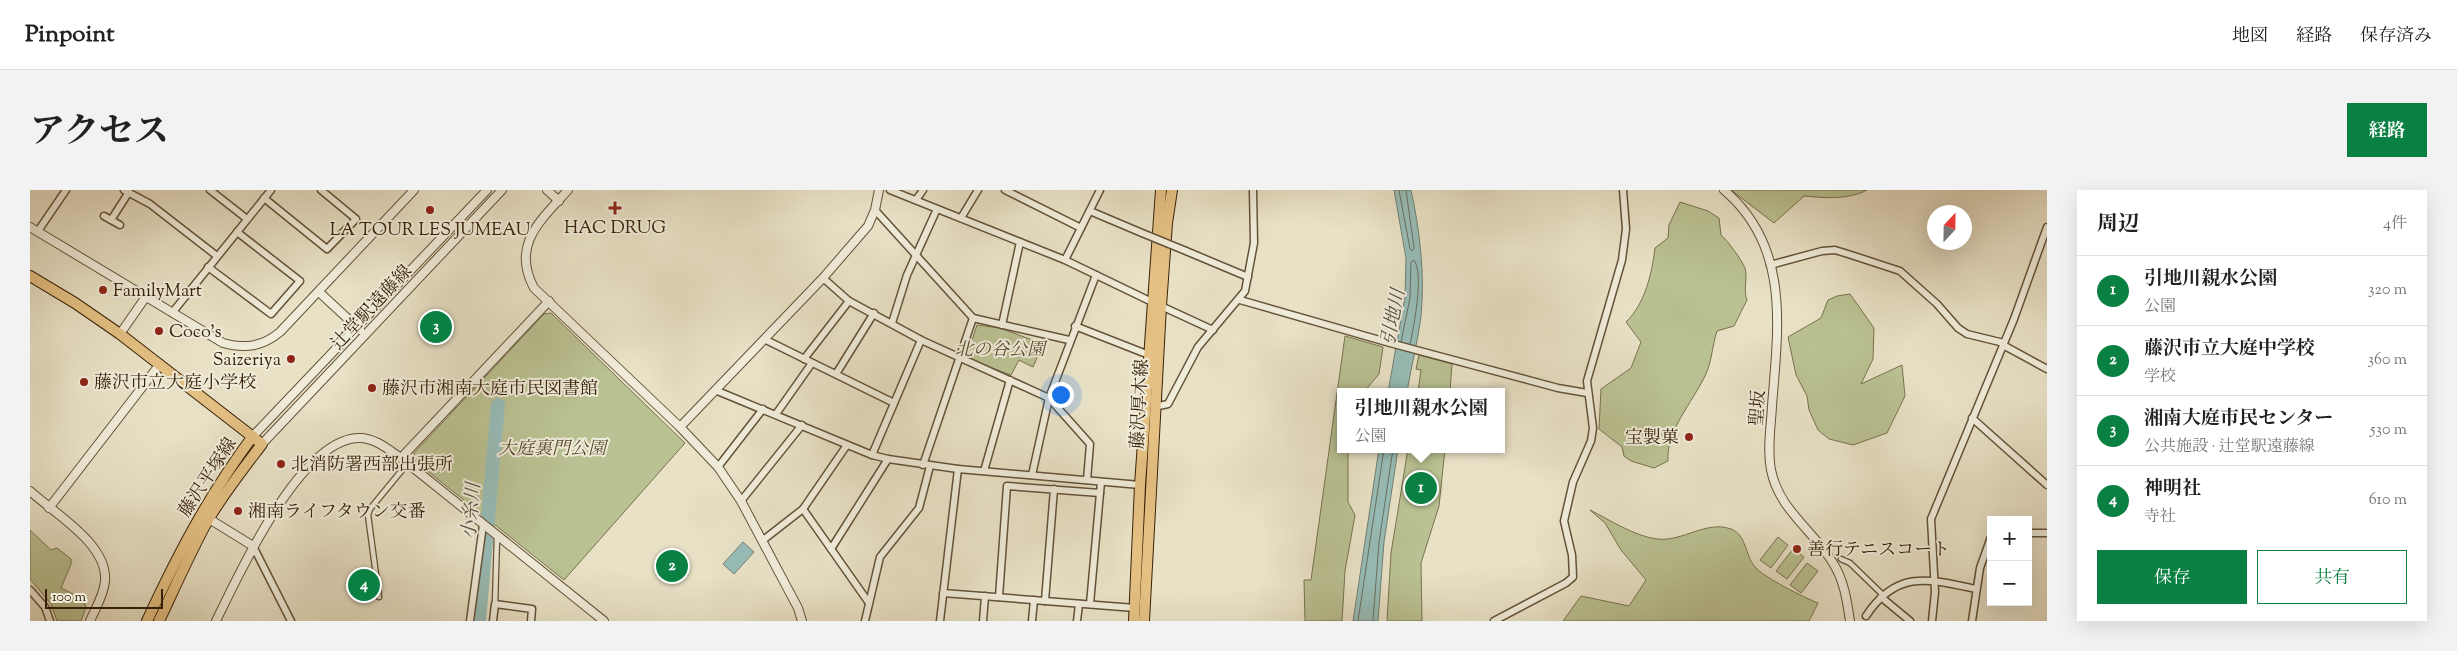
<!DOCTYPE html>
<html lang="ja">
<head>
<meta charset="utf-8">
<style>
  body { margin:0; font-family:"Sorts Mill Goudy","Noto Serif JP",serif; background:#f2f2f2; color:#222 }
  .controls { position:absolute; right:15px; bottom:15px; display:grid; overflow:hidden; border-radius:0px; box-shadow:0 5px 20px #0002 }
  .controls button { width:45px; height:45px; display:grid; place-items:center; padding:0; border:0; border-bottom:1px solid #e0e0e0; background:#fff; color:#222; font:25px sans-serif }
  .compass { position:absolute; left:1897px; top:15px; width:45px; height:45px; border-radius:50%; background:#fff; box-shadow:0 5px 20px #0002; rotate:22deg }
  .scale { position:absolute; left:15px; bottom:12px; width:118px; box-sizing:border-box; padding-left:5px; border:2px solid #372209; border-top:0; font-size:14px; line-height:18px; white-space:nowrap; color:#372209; -webkit-text-stroke:4px #f0ecda; paint-order:stroke }
  .you { position:absolute; left:1030px; top:204px; width:18px; height:18px; margin:-12px; border:4px solid #fff; border-radius:50%; background:#1a73e8; box-shadow:0 0 0 8px #1a73e833 }
  .badge { display:grid; place-items:center; width:32px; height:32px; border-radius:50%; background:#0b8043; color:#fff; font-size:16px; font-weight:700 }
  .pin { position:absolute; translate:-50% -50%; border:2px solid #fff; box-shadow:0 1px 5px #0006 }
  .popup { position:absolute; left:1307px; top:198px; width:168px; height:65px; box-sizing:border-box; display:grid; place-content:center; border-radius:0px; background:#fff; filter:drop-shadow(0 1px 4px #0005); font-size:16px; white-space:nowrap; color:#767676 }
  .popup b { font-size:19px; color:#222 }
  .popup::after { content:''; position:absolute; left:50%; top:100%; margin-left:-10px; border:10px solid transparent; border-top-color:#fff }
  .list { margin:0; padding:0; list-style:none }
  h2 { display:flex; justify-content:space-between; align-items:center; height:65px; margin:0; padding:0 20px; font-size:21px }
  h2 small { font-size:16px; font-weight:400; color:#767676 }
  .list li { display:grid; grid-template-columns:32px 1fr auto; gap:15px; align-items:center; box-sizing:border-box; height:70px; padding:0 20px; border-top:1px solid #e0e0e0 }
  .list b { display:block; font-size:19px; white-space:nowrap }
  .list p { margin:0; font-size:16px; white-space:nowrap; color:#767676 }
  .list em { font-size:16px; font-style:normal; color:#767676 }
  .actions { display:flex; gap:10px; padding:15px 20px }
  .actions a { flex:1; padding:11px 0; border:1px solid #0b8043; border-radius:0px; text-align:center; font-size:18px; color:#0b8043 }
  .actions .main { background:#0b8043; color:#fff }
  .map { position:relative; flex:none; width:2017px; height:431px; overflow:hidden; border-radius:0px }
  header { display:flex; align-items:center; gap:30px; box-sizing:border-box; height:70px; padding:0 25px; background:#fff; border-bottom:1px solid #e0e0e0 }
  header strong { font-size:24px }
  nav { display:flex; gap:28px; margin-inline-start:auto; font-size:18px }
  .intro { display:flex; align-items:center; justify-content:space-between; box-sizing:border-box; height:120px; padding:0 30px }
  h1 { margin:0; font-size:35px }
  .button { padding:12px 22px; border-radius:0px; background:#0b8043; color:#fff; font-size:18px; font-weight:700 }
  main { display:flex; gap:30px; padding:0 30px }
  aside { flex:1; background:#fff; border-radius:0px; box-shadow:0 5px 20px #0002 }
  .map>svg:first-child { display:block }
</style>
</head>
<body>
<header>
<strong>Pinpoint</strong>
<nav><a>地図</a><a>経路</a><a>保存済み</a></nav>
</header>
<div class="intro"><h1>アクセス</h1><a class="button">経路</a></div>
<main>
<div class="map">
<svg width="2017" height="431" viewBox="0 0 2017 431">
  <rect width="100%" height="100%" fill="#e8e1c6"/>
  <filter id="stains"><feTurbulence type="fractalNoise" baseFrequency=".004" numOctaves="4"/><feColorMatrix values="0 0 0 0 .2 0 0 0 0 .09 0 0 0 0 .02 0 0 0 .5 -.17"/></filter>
  <radialGradient id="worn" r=".72"><stop offset=".6" stop-color="#630" stop-opacity="0"/><stop offset="1" stop-color="#630" stop-opacity=".3"/></radialGradient>
  <g fill="#bac192" stroke="#78724e">
    <path d="M1701 0H1837C1818 10 1795 8 1774 6L1744 33Z"/>
    <path d="M1650 12 1678 21 1689 28 1691 45C1698 51 1711 69 1715 78 1718 88 1713 100 1717 110L1704 136 1687 141C1682 156 1682 172 1675 186 1662 213 1636 241 1638 271L1624 278 1601 271 1594 266 1592 257 1569 239 1571 199 1601 178 1611 152 1596 132C1615 114 1622 83 1625 58L1638 48 1639 35Z"/>
    <path d="M1820 104 1844 138 1843 169 1831 194 1872 175 1875 206 1857 243 1823 255 1799 249 1788 240 1779 220 1777 206 1766 185 1758 147 1791 128 1798 110 1807 106Z"/>
    <path d="M521 123 655 253 534 390 385 271 384 263 514 124Z"/>
    <path d="M947 135 970 138 1013 154 1003 177 989 170 981 185 940 170 937 165Z"/>
    <path d="M1315 146 1353 157 1349 184 1334 202H1311V259H1318V312L1325 325 1315 381 1312 431H1275L1274 390H1281Z"/>
    <path d="M1389 165 1422 174 1420 202H1388L1391 180 1386 179Z"/>
    <path d="M1378 259H1415L1409 316 1391 373 1392 431H1357L1361 363Z"/>
    <path d="M1560 320C1580 330 1604 346 1627 349 1653 352 1676 330 1701 339 1717 345 1715 366 1725 377 1733 387 1775 408 1788 413L1779 431H1533L1551 406 1599 416 1616 390 1591 360 1575 333Z"/>
    <path d="M0 340 21 360 27 358 41 369V374L31 398 53 409 56 417 51 431H27L21 414 0 389Z"/>
    <path d="M1748 347 1758 355 1741 378 1730 370Z"/>
    <path d="M1763 359 1774 367 1757 389 1746 381Z"/>
    <path d="M1777 373 1788 381 1771 403 1760 395Z"/>
  </g>
  <g fill="#97bdb8" stroke="#717f72">
    <path d="M1364 0H1381C1390 41 1395 85 1391 126 1388 151 1381 177 1377 202H1358L1375 107 1376 68Z"/>
    <path d="M1349 259H1368L1354 352 1348 431H1323Z"/>
    <path d="M713 352 724 362 704 384 693 374Z"/>
  </g>
  <g fill="none" stroke-linecap="round" stroke-linejoin="round">
    <g stroke="#677060" stroke-width="1">
      <path d="M1369 0 1380 59 1382 61 1384 58 1376 0"/>
      <path d="M1371 152 1380 108 1381 72 1384 70C1394 84 1384 136 1380 154"/>
      <path d="M1328 431 1354 259"/>
      <path d="M1343 431 1349 352 1363 259"/>
    </g>
    <path stroke="#97bdb8" stroke-width="14" d="M449 431 468 215"/>
    <g stroke="#635238" stroke-width="7">
      <g id="pedestrian">
        <path d="M1811 369 1820 373 1853 405"/>
        <path d="M349 407 338 325 340 319 377 274"/>
        <path d="M465 414 467 347"/>
      </g>
    </g>
    <g stroke="#635238" stroke-width="9">
      <g id="minor">
        <path d="M94 0 120 14 187 66"/>
        <path d="M180 0 217 29"/>
        <path d="M860 0 1035 70 1122 112"/>
        <path d="M975 0 1051 38"/>
        <path d="M234 8 297 59 326 29 291 0"/>
        <path d="M886 10 893 0"/>
        <path d="M845 20 943 128 1039 150"/>
        <path d="M1060 21 1112 43"/>
        <path d="M74 26 90 35"/>
        <path d="M931 28 948 0"/>
        <path d="M81 30 99 2"/>
        <path d="M8 41 36 0"/>
        <path d="M1156 61 1218 87"/>
        <path d="M1035 70 1070 0"/>
        <path d="M1740 75 1792 61 1805 60 1818 64 1870 81 1907 114 1928 138 1937 144 1974 153"/>
        <path d="M178 77 241 124 270 91 207 42"/>
        <path d="M793 88 819 111 891 150 1019 208 1060 254 1057 290"/>
        <path d="M1210 110 1360 153 1528 198 1557 203"/>
        <path d="M1131 116 1183 140"/>
        <path d="M142 123 241 0"/>
        <path d="M862 133 877 85 907 19"/>
        <path d="M972 135 990 52"/>
        <path d="M1045 136 1119 165"/>
        <path d="M734 149 864 213"/>
        <path d="M1973 155 2017 179"/>
        <path d="M774 169 819 111"/>
        <path d="M806 184 844 123"/>
        <path d="M685 200 842 265 858 269 928 279 1110 295"/>
        <path d="M1124 217 1138 214 1168 157 1215 101 1224 53 1223 0"/>
        <path d="M746 224 782 173"/>
        <path d="M1942 228 2017 295"/>
        <path d="M842 265 891 150"/>
        <path d="M893 275 943 128"/>
        <path d="M688 277 733 219"/>
        <path d="M954 281 980 190"/>
        <path d="M1002 285 1019 208 1066 85"/>
        <path d="M711 311 772 235"/>
        <path d="M773 319 839 413"/>
        <path d="M1998 343H2017"/>
        <path d="M732 351 773 319 817 255"/>
        <path d="M223 356 261 431"/>
        <path d="M801 359 858 269"/>
        <path d="M0 400 15 417 20 431"/>
        <path d="M913 403 1105 418"/>
        <path d="M969 407 977 296 1070 303"/>
        <path d="M1851 407 1880 431"/>
        <path d="M1015 411 1024 299"/>
        <path d="M1060 414 1071 292"/>
        <path d="M1836 426C1867 379 1899 389 1946 399"/>
        <path d="M440 431 453 335"/>
        <path d="M463 431 465 414 502 419 501 431"/>
        <path d="M835 431 850 367 889 318 900 276"/>
        <path d="M910 431 928 279"/>
        <path d="M953 431 955 406"/>
        <path d="M1002 431 1004 410"/>
        <path d="M1047 431 1049 414"/>
        <path d="M1464 431 1536 393 1543 387 1542 365 1534 331 1543 292 1561 251 1563 238 1557 191 1592 70 1596 39 1593 0"/>
        <path d="M1902 431 1905 402 1901 329 1984 129 2017 37"/>
        <path d="M1942 431 1950 378 1961 347"/>
      </g>
    </g>
    <g stroke="#635238" stroke-width="10">
      <g id="tertiary">
        <path d="M517 0 529 11"/>
        <path d="M538 0C510 31 481 55 504 98L650 237 688 277 711 311 768 418 772 431"/>
        <path d="M1694 0C1761 57 1748 138 1742 216 1741 236 1737 259 1741 280 1749 320 1783 340 1803 373 1814 390 1817 411 1820 431"/>
        <path d="M0 37 193 153C215 159 232 157 250 142L384 0"/>
        <path d="M289 102 330 140"/>
        <path d="M90 144 115 108"/>
        <path d="M650 237 793 88 838 36 845 20 849 0"/>
        <path d="M223 246 457 0"/>
        <path d="M232 254 472 0"/>
        <path d="M371 268 519 111"/>
        <path d="M0 301C25 324 78 354 75 391 74 405 65 419 60 431"/>
        <path d="M19 318 130 174"/>
        <path d="M176 327 223 356"/>
        <path d="M186 431C209 384 271 247 330 248 345 248 359 260 371 268L574 431"/>
      </g>
    </g>
    <g stroke="#372209" stroke-width="12">
      <g id="primary">
        <path d="M0 86 45 113 90 144 232 254C213 279 194 303 178 330 160 363 145 397 129 431"/>
        <path d="M117 431C148 364 179 305 223 246"/>
        <path d="M1104 431 1110 295 1131 0"/>
        <path d="M1114 431 1131 116 1137 33 1142 0"/>
      </g>
    </g>
    <use href="#pedestrian" stroke="#f0ecda" stroke-width="4.5"/>
    <use href="#minor" stroke="#f0ecda" stroke-width="6"/>
    <use href="#tertiary" stroke="#f0ecda" stroke-width="8"/>
    <use href="#primary" stroke="#e4c083" stroke-width="10"/>
    <g stroke="#635238" stroke-width="9" stroke-linecap="butt">
      <path id="minor-bridge" d="M1112 43 1156 61"/>
    </g>
    <use href="#minor-bridge" stroke="#f0ecda" stroke-width="6"/>
  </g>
  <g fill="#8f2418" stroke="#f0ecda" stroke-width="2">
    <path d="M582.5 10.5h5v5h5v5h-5v5h-5v-5h-5v-5h5z"/>
    <circle cx="400" cy="20" r="5"/>
    <circle cx="73" cy="100" r="5"/>
    <circle cx="129" cy="141" r="5"/>
    <circle cx="261" cy="169" r="5"/>
    <circle cx="54" cy="192" r="5"/>
    <circle cx="342" cy="198" r="5"/>
    <circle cx="1659" cy="247" r="5"/>
    <circle cx="251" cy="274" r="5"/>
    <circle cx="208" cy="321" r="5"/>
    <circle cx="1767" cy="359" r="5"/>
  </g>
  <g text-anchor="middle" stroke-width="4" stroke-linejoin="round" paint-order="stroke">
    <g font-size="18" fill="#372209" stroke="#f0ecda" text-anchor="start">
      <text x="585" y="43" text-anchor="middle">HAC DRUG</text>
      <text x="400" y="45" text-anchor="middle">LA TOUR LES JUMEAU</text>
      <text x="83" y="106">FamilyMart</text>
      <text x="139" y="147">Coco's</text>
      <text x="251" y="175" text-anchor="end">Saizeriya</text>
      <text x="64" y="198">藤沢市立大庭小学校</text>
      <text x="352" y="204">藤沢市湘南大庭市民図書館</text>
      <text x="1649" y="253" text-anchor="end">宝製菓</text>
      <text x="261" y="280">北消防署西部出張所</text>
      <text x="218" y="327">湘南ライフタウン交番</text>
      <text x="1777" y="365">善行テニスコート</text>
    </g>
    <g font-size="18" fill="#372209" stroke="#f0ecda">
      <text transform="translate(341 117) rotate(-47)" y="6">辻堂駅遠藤線</text>
      <text transform="translate(1109 214) rotate(-87)" y="6">藤沢厚木線</text>
      <text transform="translate(1727 218) rotate(-86)" y="6">聖坂</text>
      <text transform="translate(177 287) rotate(-57)" y="6">藤沢平塚線</text>
    </g>
    <g font-size="18" font-style="italic" fill="#584a2b" stroke="#f0ecda">
      <text x="970" y="165">北の谷公園</text>
      <text x="522" y="264">大庭裏門公園</text>
    </g>
    <g font-size="19" font-style="italic" fill="#54503e" stroke="#f0ecda">
      <text transform="translate(1362 127) rotate(-79)" y="7">引地川</text>
      <text transform="translate(440 321) rotate(-85)" y="7">小糸川</text>
    </g>
  </g>
  <rect width="100%" height="100%" filter="url(#stains)"/>
  <rect width="100%" height="100%" fill="url(#worn)"/>
</svg>
<div class="controls">
<button>+</button>
<button>−</button>
</div>
<svg class="compass" viewBox="-18 -18 36 36"><path d="M0-13l5 13h-10z" fill="#e53935"/><path d="M0 13l5-13h-10z" fill="#767676"/></svg>
<div class="scale">100 m</div>
<div class="you"></div>
<div class="pin badge" style="left:1391px;top:298px">1</div>
<div class="popup"><b>引地川親水公園</b>公園</div>
<div class="pin badge" style="left:642px;top:376px">2</div>
<div class="pin badge" style="left:406px;top:137px">3</div>
<div class="pin badge" style="left:334px;top:395px">4</div>
</div>
<aside>
<h2>周辺<small>4件</small></h2>
<ul class="list">
<li><span class="badge">1</span><div><b>引地川親水公園</b><p>公園</p></div><em>320 m</em></li>
<li><span class="badge">2</span><div><b>藤沢市立大庭中学校</b><p>学校</p></div><em>360 m</em></li>
<li><span class="badge">3</span><div><b>湘南大庭市民センター</b><p>公共施設 · 辻堂駅遠藤線</p></div><em>530 m</em></li>
<li><span class="badge">4</span><div><b>神明社</b><p>寺社</p></div><em>610 m</em></li>
</ul>
<div class="actions"><a class="main">保存</a><a>共有</a></div>
</aside>
</main>
</body>
</html>
